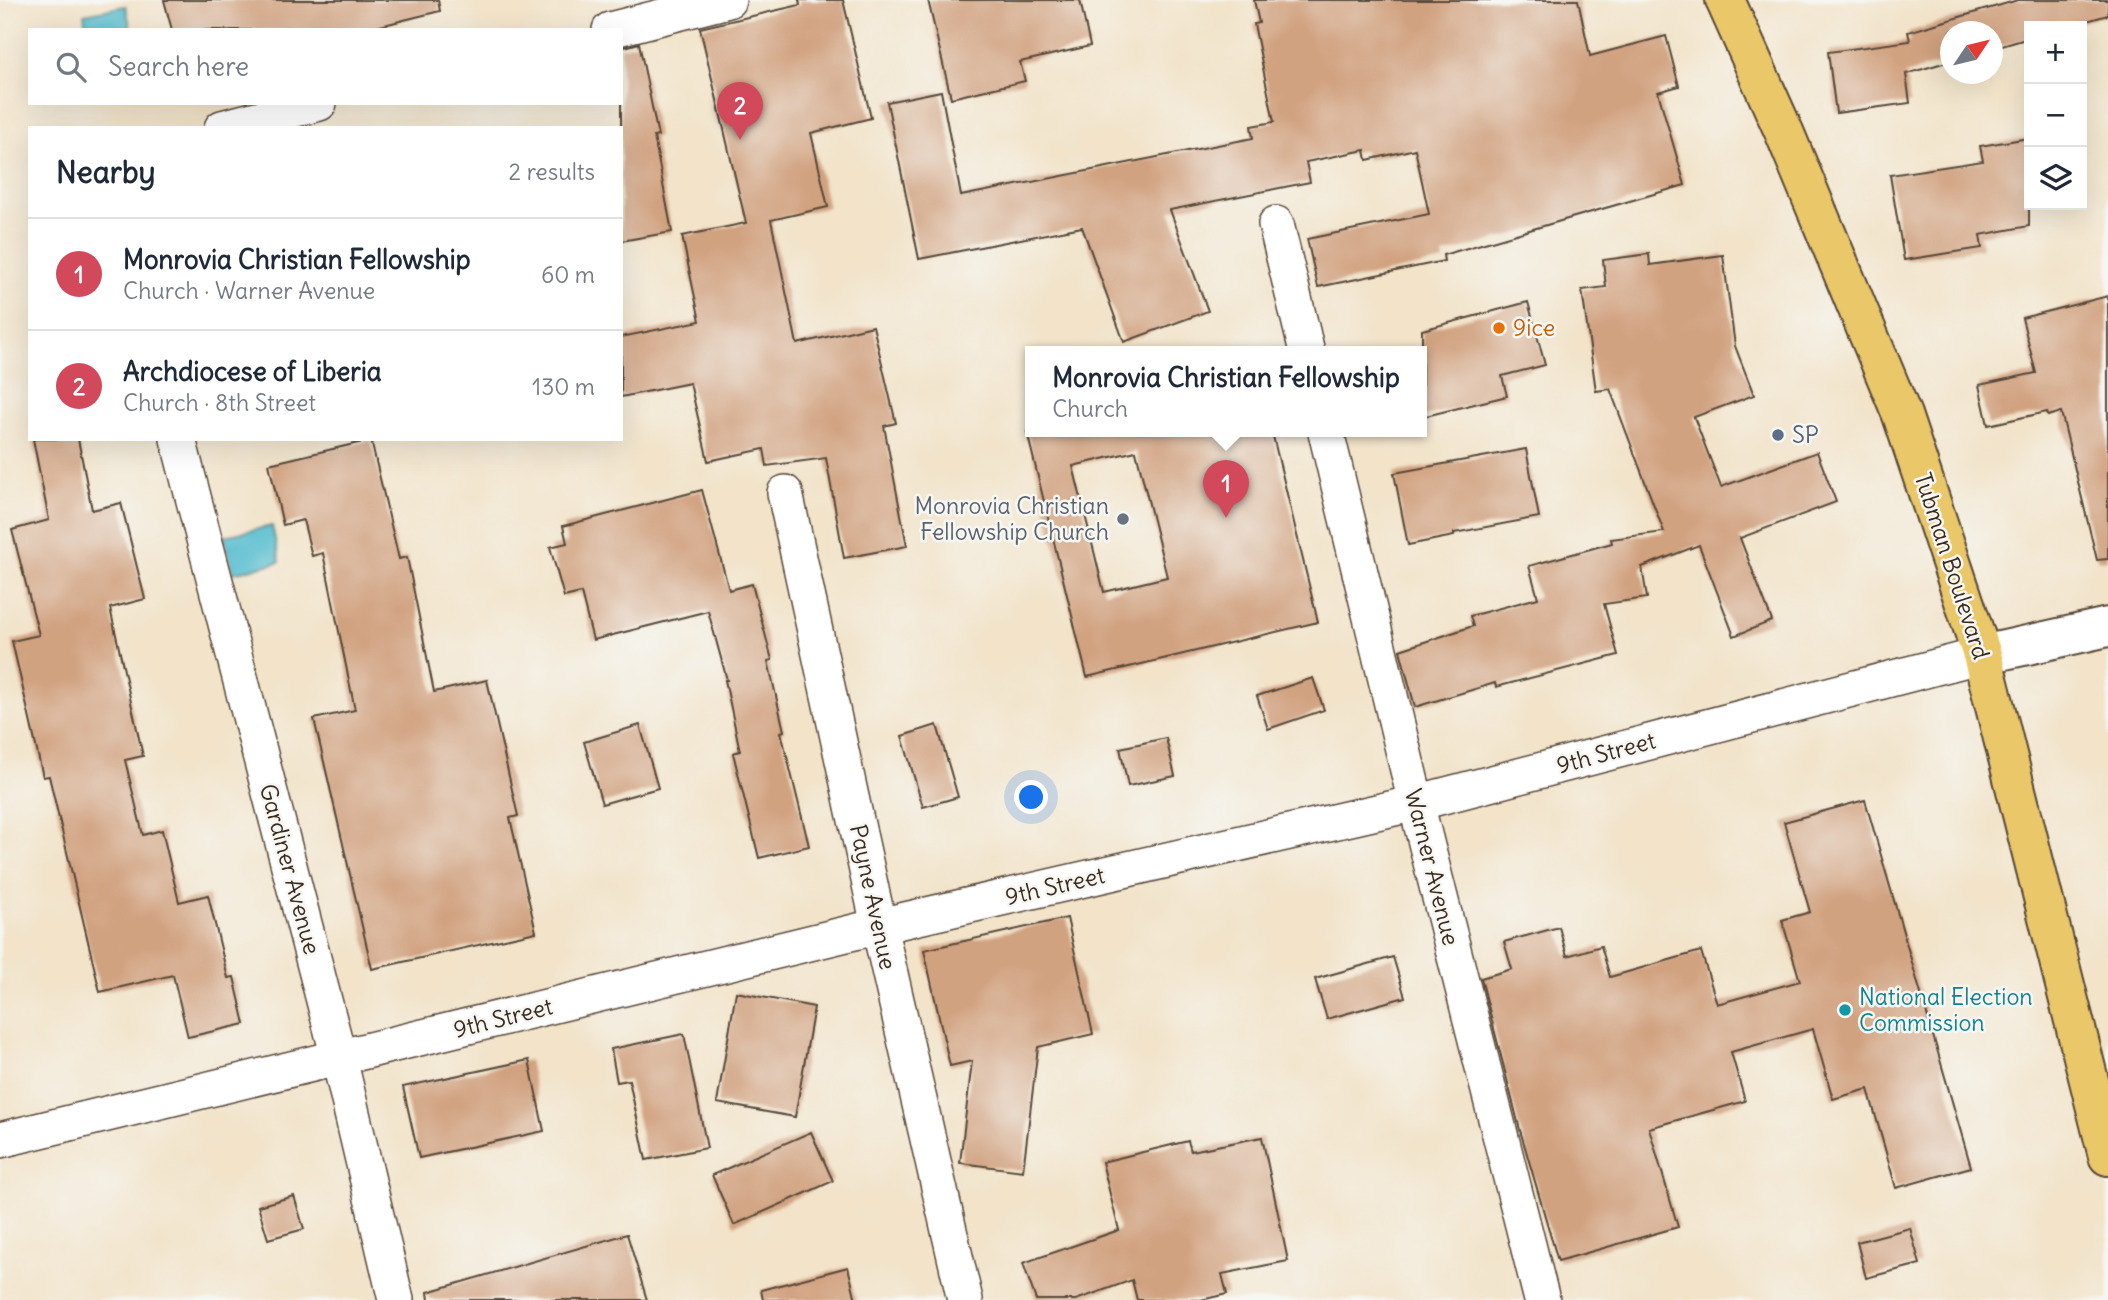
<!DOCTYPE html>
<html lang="en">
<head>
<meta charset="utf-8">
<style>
  body { margin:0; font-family:Delius,sans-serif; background:#f6f6f7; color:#1f2937 }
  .controls { position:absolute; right:21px; top:21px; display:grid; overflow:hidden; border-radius:0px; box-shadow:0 7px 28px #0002 }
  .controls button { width:63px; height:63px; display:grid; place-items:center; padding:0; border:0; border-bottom:2px solid #e0e1e3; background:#fff; color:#1f2937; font:35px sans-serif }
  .compass { position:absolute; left:1940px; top:21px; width:63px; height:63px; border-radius:50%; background:#fff; box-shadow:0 7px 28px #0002; rotate:55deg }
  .you { position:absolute; left:1032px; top:798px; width:24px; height:24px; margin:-18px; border:5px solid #fff; border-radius:50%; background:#1a73e8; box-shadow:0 0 0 10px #1a73e833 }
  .badge { display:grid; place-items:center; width:46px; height:46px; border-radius:50%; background:#d1495b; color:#fff; font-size:23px; font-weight:700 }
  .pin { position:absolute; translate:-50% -58px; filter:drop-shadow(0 2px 4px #0008) }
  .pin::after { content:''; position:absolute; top:37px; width:24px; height:21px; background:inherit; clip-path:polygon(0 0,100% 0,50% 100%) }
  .popup { position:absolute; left:1025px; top:346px; width:402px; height:91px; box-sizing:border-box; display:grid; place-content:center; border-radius:0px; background:#fff; filter:drop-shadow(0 2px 5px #0005); font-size:23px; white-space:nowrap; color:#747a83 }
  .popup b { font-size:26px; color:#1f2937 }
  .popup::after { content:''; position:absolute; left:50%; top:100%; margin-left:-14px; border:14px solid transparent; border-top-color:#fff }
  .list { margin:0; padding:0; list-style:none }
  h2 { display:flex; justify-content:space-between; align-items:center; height:91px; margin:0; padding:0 28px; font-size:30px }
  h2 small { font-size:23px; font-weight:400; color:#747a83 }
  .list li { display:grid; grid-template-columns:46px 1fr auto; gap:21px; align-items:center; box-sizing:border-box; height:112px; padding:0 28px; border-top:2px solid #e0e1e3 }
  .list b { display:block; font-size:26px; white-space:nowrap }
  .list p { margin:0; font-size:23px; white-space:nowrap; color:#747a83 }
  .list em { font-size:23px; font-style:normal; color:#747a83 }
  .icon { flex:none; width:38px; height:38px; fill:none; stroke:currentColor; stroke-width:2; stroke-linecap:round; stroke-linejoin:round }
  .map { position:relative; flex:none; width:2108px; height:1300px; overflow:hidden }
  .search { position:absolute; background:#fff; box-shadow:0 7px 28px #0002; left:28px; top:28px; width:595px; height:77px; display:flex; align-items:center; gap:18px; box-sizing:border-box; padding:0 24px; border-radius:0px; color:#747a83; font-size:26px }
  .panel { position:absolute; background:#fff; box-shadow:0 7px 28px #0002; left:28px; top:126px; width:595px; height:315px; border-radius:0px }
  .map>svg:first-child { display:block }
</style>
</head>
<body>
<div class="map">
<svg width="2108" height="1300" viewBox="0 0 2108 1300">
  <rect width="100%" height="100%" fill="#f6f6f2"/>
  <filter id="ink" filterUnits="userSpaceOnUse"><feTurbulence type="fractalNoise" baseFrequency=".0143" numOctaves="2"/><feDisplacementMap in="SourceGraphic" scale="14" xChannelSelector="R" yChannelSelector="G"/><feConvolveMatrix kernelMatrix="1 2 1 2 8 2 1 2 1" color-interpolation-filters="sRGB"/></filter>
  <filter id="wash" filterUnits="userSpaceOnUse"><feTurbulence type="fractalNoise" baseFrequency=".00686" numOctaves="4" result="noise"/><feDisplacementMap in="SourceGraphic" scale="28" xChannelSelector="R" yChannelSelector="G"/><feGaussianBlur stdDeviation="1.57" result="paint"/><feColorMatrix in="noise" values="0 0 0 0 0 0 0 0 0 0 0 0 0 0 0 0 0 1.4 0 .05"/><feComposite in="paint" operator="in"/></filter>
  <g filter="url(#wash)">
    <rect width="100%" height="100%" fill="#f2e3c9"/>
    <g fill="#52bccf" stroke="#467376" stroke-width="2">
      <path d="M126 6 131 30H86L84 14Z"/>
      <path d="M272 526 280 562 233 573 224 536Z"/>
    </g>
    <g id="blocks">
      <g fill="#d1a280" fill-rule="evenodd">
        <path d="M164 0H438L440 11 364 30H172Z"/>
        <path d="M799 0H843L871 118 811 133 828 207 771 220 797 344 873 326 896 423 884 426 907 546 844 558 826 458 767 466 764 449 708 461 690 383 621 397V337L700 321 682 236 746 223 700 28 800 5Z"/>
        <path d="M928 0H1080L1090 46 1020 62 1025 81 951 98Z"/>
        <path d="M1254 0H1578L1590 56 1666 36 1679 86 1658 92 1685 185 1443 255 1444 261 1318 287 1307 239 1429 214 1415 149 1367 160 1365 150 1306 162 1310 182 1170 210 1208 311 1124 342 1082 227 919 259 887 102 941 91 961 196 1253 138 1251 126 1274 122 1254 24 1259 23Z"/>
        <path d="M2018 0H2108V15L2069 26H2029V38L1992 49V32H1950V61L1906 74 1910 103 1836 113 1828 52 1910 41 1908 32Z"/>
        <path d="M639 43 658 136 654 137 672 232 621 241V48Z"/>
        <path d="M2029 138V226L1980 235 1982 248 1904 260 1890 175 1983 161 1980 146Z"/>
        <path d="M1649 254 1650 265 1723 255 1735 346 1754 395 1694 417 1721 487 1817 452 1836 502 1740 538 1772 621 1734 636 1699 545 1642 567 1647 598 1604 604 1618 655 1496 687 1495 683 1415 707 1400 650 1473 626 1470 616 1538 598 1529 566 1612 543 1611 539 1664 532 1610 389 1596 391 1582 290 1606 287 1603 260Z"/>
        <path d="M2108 296V559L2097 560 2061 412 2048 416 2047 412 1988 425 1979 385 2036 373 2022 318Z"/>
        <path d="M1528 302 1545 365 1502 376 1507 396 1422 417V330Z"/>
        <path d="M1027 432H1272L1318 622 1087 677ZM1136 451 1167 577 1104 592 1073 466Z"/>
        <path d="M33 439H78L92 510 121 503 145 599 110 608 143 756 125 760 143 835 162 830 179 902 208 895 228 978 234 977 245 1024 188 1037 173 975 100 992 49 776 43 777 12 641 39 635 12 530 49 520Z"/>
        <path d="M371 440 399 559 407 557 434 692 487 680 518 816 510 818 536 932 372 969 314 719 355 710 323 553 312 556 303 520 283 525 269 464Z"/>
        <path d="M1526 449 1539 517 1454 533V536L1408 545 1394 473Z"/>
        <path d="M702 490 729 590 752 584 772 660 768 661 784 731 781 732 809 846 759 858 733 753 740 751 725 680H727L708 611 593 640 581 593 564 597 550 547 567 543 563 526Z"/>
        <path d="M1313 678 1324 710 1268 729 1257 696Z"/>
        <path d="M640 725 658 788 602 804 584 742Z"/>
        <path d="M937 725 958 797 923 807 902 736Z"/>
        <path d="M1166 738 1175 776 1128 786 1120 748Z"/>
        <path d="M1865 800 1971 1167 1896 1188 1868 1089 1833 1099 1813 1029 1731 1052 1745 1101 1649 1128 1678 1227 1558 1261 1520 1130 1481 978 1512 969 1504 942 1559 927 1567 956 1601 946 1610 977 1701 951 1717 1004 1800 981 1782 920 1810 912 1784 822Z"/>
        <path d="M1067 918 1093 1034 1038 1047 1023 1171 960 1163 972 1061 950 1066 924 950Z"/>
        <path d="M1393 957 1405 997 1327 1019 1315 979Z"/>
        <path d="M736 992 814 1007 795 1117 717 1103Z"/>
        <path d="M684 1034 707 1148 646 1160 629 1080 617 1082 611 1049Z"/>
        <path d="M529 1060 544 1131 419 1158 403 1087Z"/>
        <path d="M811 1132 833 1181 734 1225 712 1175Z"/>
        <path d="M1262 1137 1288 1261 1222 1274 1227 1294 1201 1300H1137L1132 1280 1076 1300H1036L1023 1263 1119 1230 1102 1162 1188 1141 1191 1151Z"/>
        <path d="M294 1196 304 1229 268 1239 258 1206Z"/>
        <path d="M1910 1228 1920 1264 1866 1278 1857 1242Z"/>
        <path d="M627 1234 647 1300H429L428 1292Z"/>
        <path d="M848 1267 856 1300H763L761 1290Z"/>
      </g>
    </g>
  </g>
  <g filter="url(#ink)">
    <use href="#blocks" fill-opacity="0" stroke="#564638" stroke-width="2"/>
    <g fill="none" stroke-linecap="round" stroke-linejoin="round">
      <g stroke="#564638" stroke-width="38">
        <g id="minor">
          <path d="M610 30 728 0"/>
          <path d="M222 128 319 103"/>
          <path d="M1276 224 1307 352"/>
          <path d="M1326 432 1416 803 1542 1300"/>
          <path d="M178 439 339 1058 396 1300"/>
          <path d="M785 493 879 926 965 1300"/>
          <path d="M0 1140 879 926 1416 803 1982 655"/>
        </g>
      </g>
      <g stroke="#564638" stroke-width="42">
        <path id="tertiary" d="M1982 655 2108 627"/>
      </g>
      <g stroke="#564638" stroke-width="42">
        <path id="trunk" d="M1725 0 1785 134 1902 415 1982 655 2108 1156"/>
      </g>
      <use href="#minor" stroke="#fff" stroke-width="35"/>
      <use href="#tertiary" stroke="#fff" stroke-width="38"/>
      <use href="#trunk" stroke="#eac769" stroke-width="38"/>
    </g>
  </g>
  <circle fill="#e8710a" stroke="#f6f6f2" stroke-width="2.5" cx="1499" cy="328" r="7"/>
  <circle fill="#5c6f8a" stroke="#f6f6f2" stroke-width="2.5" cx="1778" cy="435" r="7"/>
  <circle fill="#6b7280" stroke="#f6f6f2" stroke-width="2.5" cx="1123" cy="519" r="7"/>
  <circle fill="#0f9aa8" stroke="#f6f6f2" stroke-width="2.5" cx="1845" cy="1010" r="7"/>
  <g text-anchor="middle" stroke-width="5" stroke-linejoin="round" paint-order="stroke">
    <g font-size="23" fill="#c56008" stroke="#f6f6f2" text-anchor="start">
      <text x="1513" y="336">9ice</text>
    </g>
    <g font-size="23" fill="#4e5e75" stroke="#f6f6f2" text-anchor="start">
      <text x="1792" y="443">SP</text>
    </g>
    <g font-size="23" fill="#5b616d" stroke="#f6f6f2" text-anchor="end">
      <text x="1109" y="514">Monrovia Christian<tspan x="1109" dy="26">Fellowship Church</tspan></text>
    </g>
    <g font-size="23" fill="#3b2a1e" stroke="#f6f6f2">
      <text transform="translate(1952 566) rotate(72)" y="8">Tubman Boulevard</text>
      <text transform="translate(1606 753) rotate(-15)" y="8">9th Street</text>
      <text transform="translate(1432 867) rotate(76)" y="8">Warner Avenue</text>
      <text transform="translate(290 869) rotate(75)" y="8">Gardiner Avenue</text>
      <text transform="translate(1055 886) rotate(-13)" y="8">9th Street</text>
      <text transform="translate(873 897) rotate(78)" y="8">Payne Avenue</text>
      <text transform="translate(503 1018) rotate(-14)" y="8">9th Street</text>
    </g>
    <g font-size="23" fill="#0d838f" stroke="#f6f6f2" text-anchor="start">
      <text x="1859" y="1005">National Election<tspan x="1859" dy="26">Commission</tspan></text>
    </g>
  </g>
</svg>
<div class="controls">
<button>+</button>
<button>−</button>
<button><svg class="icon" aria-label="layers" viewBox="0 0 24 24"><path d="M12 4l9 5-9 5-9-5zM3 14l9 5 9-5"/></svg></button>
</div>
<svg class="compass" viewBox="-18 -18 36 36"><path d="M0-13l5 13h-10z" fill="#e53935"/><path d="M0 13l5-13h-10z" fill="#747a83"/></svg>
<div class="you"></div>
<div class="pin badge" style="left:1226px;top:518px">1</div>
<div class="popup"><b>Monrovia Christian Fellowship</b>Church</div>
<div class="pin badge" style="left:740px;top:140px">2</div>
<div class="search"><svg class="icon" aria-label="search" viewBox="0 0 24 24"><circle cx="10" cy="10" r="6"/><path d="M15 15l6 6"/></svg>Search here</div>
<section class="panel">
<h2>Nearby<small>2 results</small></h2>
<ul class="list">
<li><span class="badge">1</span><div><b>Monrovia Christian Fellowship</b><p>Church · Warner Avenue</p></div><em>60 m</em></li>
<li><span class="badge">2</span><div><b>Archdiocese of Liberia</b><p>Church · 8th Street</p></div><em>130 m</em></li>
</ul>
</section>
</div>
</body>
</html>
